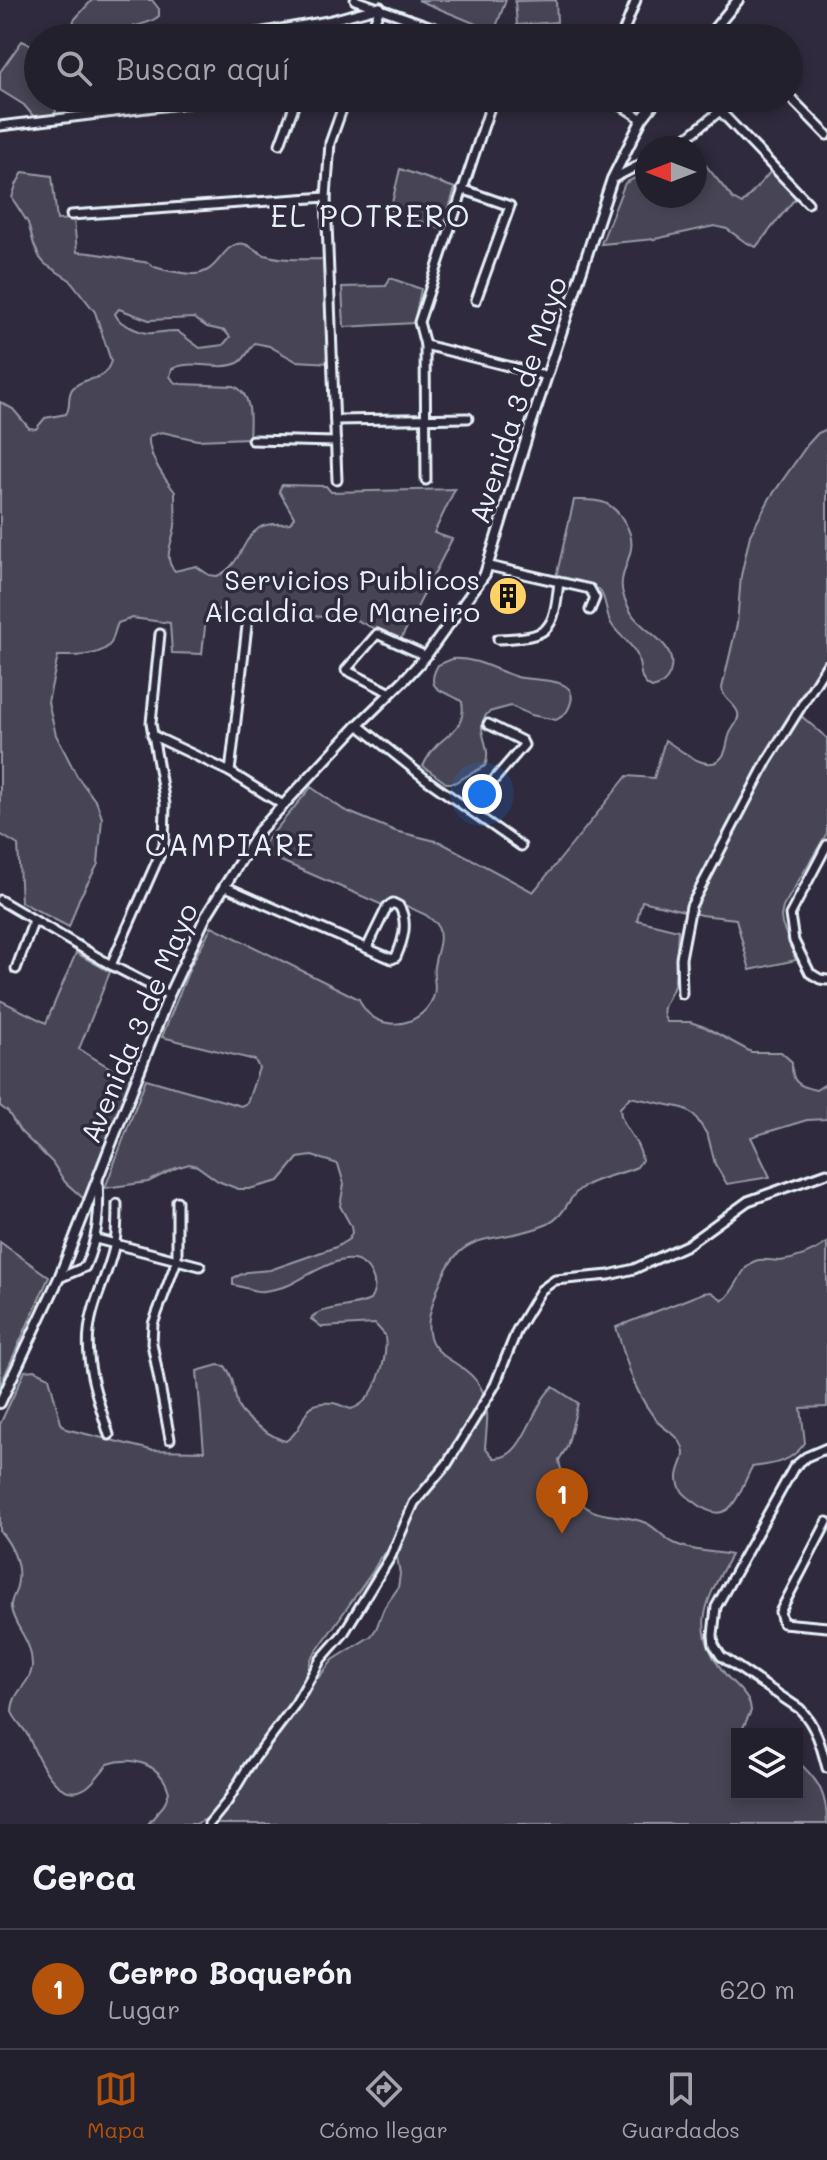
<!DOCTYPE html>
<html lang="es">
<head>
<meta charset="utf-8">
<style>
  body { margin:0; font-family:Mali,sans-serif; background:#2b2836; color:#f1f3f6 }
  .controls { position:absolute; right:24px; bottom:24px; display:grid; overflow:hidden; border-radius:0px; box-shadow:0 4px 12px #0003 }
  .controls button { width:72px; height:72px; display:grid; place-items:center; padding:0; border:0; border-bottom:2px solid #403e4a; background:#23202e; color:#f1f3f6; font:40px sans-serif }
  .compass { position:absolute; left:635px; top:136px; width:72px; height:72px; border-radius:50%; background:#23202e; box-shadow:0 4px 12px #0003; rotate:270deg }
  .you { position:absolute; left:482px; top:794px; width:28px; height:28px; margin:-20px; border:6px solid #fff; border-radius:50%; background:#1a73e8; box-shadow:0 0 0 12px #1a73e833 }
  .badge { display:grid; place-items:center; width:52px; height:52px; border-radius:50%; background:#b45309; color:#fff; font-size:26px; font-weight:700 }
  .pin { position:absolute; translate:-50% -66px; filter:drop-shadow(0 2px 4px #0008) }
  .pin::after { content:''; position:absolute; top:42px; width:28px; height:24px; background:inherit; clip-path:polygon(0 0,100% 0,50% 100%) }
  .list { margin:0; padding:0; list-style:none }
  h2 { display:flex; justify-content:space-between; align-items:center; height:104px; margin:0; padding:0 32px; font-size:34px }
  h2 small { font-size:26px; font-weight:400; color:#a3a3aa }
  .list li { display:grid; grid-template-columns:52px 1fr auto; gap:24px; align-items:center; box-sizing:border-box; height:120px; padding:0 32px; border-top:2px solid #403e4a }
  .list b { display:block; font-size:30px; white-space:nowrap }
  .list p { margin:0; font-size:26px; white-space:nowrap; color:#a3a3aa }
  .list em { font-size:26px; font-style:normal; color:#a3a3aa }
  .icon { flex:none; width:44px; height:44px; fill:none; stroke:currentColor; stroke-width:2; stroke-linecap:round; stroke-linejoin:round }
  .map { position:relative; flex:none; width:827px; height:1824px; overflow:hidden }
  .search { position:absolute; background:#23202e; box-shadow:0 4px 12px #0003; left:24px; right:24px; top:24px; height:88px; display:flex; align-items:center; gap:20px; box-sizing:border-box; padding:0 28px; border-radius:44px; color:#a3a3aa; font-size:30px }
  .sheet { height:224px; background:#23202e }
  nav { display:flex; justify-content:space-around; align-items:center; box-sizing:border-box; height:112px; border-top:2px solid #403e4a; background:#23202e; font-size:22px; color:#a3a3aa }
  nav a { display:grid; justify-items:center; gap:4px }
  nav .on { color:#b45309 }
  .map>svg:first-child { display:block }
</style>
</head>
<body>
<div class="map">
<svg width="827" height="1824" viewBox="0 0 827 1824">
  <rect width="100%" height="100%" fill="#2f2a3d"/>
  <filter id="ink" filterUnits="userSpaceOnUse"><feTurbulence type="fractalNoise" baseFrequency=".0125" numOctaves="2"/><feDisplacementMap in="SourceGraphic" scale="16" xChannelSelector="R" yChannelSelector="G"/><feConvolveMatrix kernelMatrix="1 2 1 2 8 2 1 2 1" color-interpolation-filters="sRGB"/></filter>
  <g filter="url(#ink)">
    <g fill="#464455" stroke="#979aa6" stroke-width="2" fill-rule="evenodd">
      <path d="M92 0H152L159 9V16C146 28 127 22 117 38H70L74 20Z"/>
      <path d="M418 0H506L496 27 488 29Z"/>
      <path d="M556 0 557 22 517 25 515 1Z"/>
      <path d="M22 41 38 48V98H59L55 114 49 119 34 117 24 105 0 90V72Z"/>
      <path d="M695 152 733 199 742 204 772 170 798 195 756 247 745 242 727 229 714 226 655 239 601 244 625 183 647 172V196H695Z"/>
      <path d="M400 169 455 188 443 229 390 211Z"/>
      <path d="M23 172 52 176 57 220 74 219 77 252C101 253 122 259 144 262 155 264 145 263 155 267 165 271 182 273 192 274 217 275 220 249 237 244 247 241 256 252 265 255 285 261 307 259 327 259L331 363 296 361 269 346 255 343C249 349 246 359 238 363 217 372 191 358 172 369L170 376 174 382 181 384 234 386C253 394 250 420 249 438L197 440 162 432 149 436C147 455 164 478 175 492 175 503 176 515 175 526 173 541 162 558 175 571L196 566 209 575 217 576C242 565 240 541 259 528 268 522 280 525 290 523L294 517 279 491 282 485 326 486 331 492 455 489 434 533 452 539 400 641 354 619 207 609 202 654 172 653 170 623 132 618 118 623C115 629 114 637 111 643 102 657 73 656 58 656L48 702 56 735 77 776 97 803 102 818 98 864 79 899 69 927 21 902 18 845 0 834V402L13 409 29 428 36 429 45 418 66 414C72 406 66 396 73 388 87 374 103 385 111 361L95 312 70 280 45 264 40 258 34 245 28 223 12 198 16 185ZM119 309 149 320 194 318 207 327 225 331 230 337 223 345 200 348 177 331C155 331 151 338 130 327 122 323 119 322 115 314Z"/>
      <path d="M390 278 421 289 414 323 344 327 342 287 386 286Z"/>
      <path d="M827 429V673L800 715 827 738V833L783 907 781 916 782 924 796 960 750 970 736 919 701 915 642 901 637 920 678 930C677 948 677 967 674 985 671 999 657 1007 667 1022H690L705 1027 751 1052H781L792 1062C791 1081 797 1086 816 1090L827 1083V1119L807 1120 751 1137 770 1177 727 1184 715 1164 708 1136 695 1116 683 1108 630 1097 620 1108C620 1128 640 1139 642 1160L637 1167C619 1175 597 1177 580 1189 567 1199 565 1216 548 1224 493 1248 458 1221 435 1297 430 1312 424 1329 433 1344 440 1355 451 1360 461 1367 493 1389 488 1413 485 1447L494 1458C525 1460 532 1403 553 1387L578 1403 567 1447 559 1460C560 1471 565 1479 570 1489 591 1524 614 1510 646 1523 657 1528 664 1539 676 1544 694 1552 712 1551 731 1555 706 1601 688 1629 726 1675 734 1685 745 1692 750 1704L751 1711 740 1734H737V1794H797V1761C819 1780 827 1795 827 1824H220L206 1819 196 1824H148L164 1805 169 1792C162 1765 134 1755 108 1764 101 1772 95 1781 87 1787 58 1807 38 1759 29 1738 25 1728 16 1722 12 1712 12 1691 30 1685 32 1667 33 1640 14 1628 11 1608 10 1601 14 1596 16 1590 23 1568 13 1547 0 1531V1424L25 1371 35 1370 49 1377 61 1423 66 1429 151 1450 204 1451 197 1371 218 1365 225 1366C236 1379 233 1394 239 1408 244 1419 275 1439 286 1441 311 1424 296 1400 333 1403 339 1404 344 1407 351 1409 376 1402 388 1358 385 1335L375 1324 322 1327 311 1319C322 1305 353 1309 370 1300 375 1292 376 1284 372 1276 356 1239 311 1275 289 1285 282 1288 271 1290 264 1291 255 1293 243 1286 233 1285V1278L247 1272 270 1270 336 1247 349 1239 352 1233 351 1226 340 1206 344 1184 338 1164 312 1156 298 1158 279 1181 249 1189H238L218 1181 197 1166 189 1164 176 1168 148 1182 105 1188 146 1079 241 1106 247 1103 259 1068 255 1060 162 1037 191 965 212 926 359 999C372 1033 419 1031 433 998 438 987 432 978 434 967 436 951 444 940 437 924L426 915 392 899 387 907 258 851 311 787 344 810 395 831 440 842 533 892C565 854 596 815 627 776L654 778 665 740C680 749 711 778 724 754 727 748 727 742 729 736 731 728 740 722 738 713 735 703 723 700 722 688L737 624 741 576 750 535 770 498 808 444 818 433ZM390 1549 396 1551 400 1574 398 1588 384 1608 376 1629 371 1636 333 1660 318 1678 311 1679 307 1673 311 1659 373 1571 380 1558Z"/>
      <path d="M574 500C584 500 595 499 605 503 620 510 634 532 631 549 628 565 617 580 624 597 626 602 629 609 632 614 645 634 679 643 670 673 667 681 661 686 652 688 638 682 642 668 637 655 631 642 619 636 612 625 605 615 608 601 599 589L556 577Z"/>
      <path d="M452 659C475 657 495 670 517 677 533 681 578 676 571 702 568 712 565 715 556 720L531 715 511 706 489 712C471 729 494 744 485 766L454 783H446L423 766C427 758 432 750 438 744 453 731 466 724 462 702 448 690 422 693 438 665Z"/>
      <path d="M76 953 110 972 79 1049 130 1080 84 1199 65 1182 52 1162 20 1131 8 1112 0 1106V1000L46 1023Z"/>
      <path d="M0 1242 49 1277 0 1386Z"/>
      <path d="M827 1243V1407L801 1408 805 1443C790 1463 775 1464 752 1467 738 1493 731 1531 696 1503 687 1496 679 1492 678 1479 677 1464 692 1457 678 1439 673 1432 664 1429 659 1423 634 1395 627 1362 616 1327L703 1293 711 1292 723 1300C737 1291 740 1267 755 1261 762 1258 772 1261 780 1261 798 1259 812 1253 827 1243Z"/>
    </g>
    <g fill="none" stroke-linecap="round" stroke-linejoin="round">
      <g stroke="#e8f1f8" stroke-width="13">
        <g id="minor">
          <path d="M355 0 463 38"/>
          <path d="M227 38 328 21 380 7"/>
          <path d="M321 38 328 21"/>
          <path d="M369 38 380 7"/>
          <path d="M621 38 636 0"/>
          <path d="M789 96 827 135"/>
          <path d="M610 98 642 119"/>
          <path d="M721 112 808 203"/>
          <path d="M0 126 228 98"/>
          <path d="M280 144 297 98"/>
          <path d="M674 148 736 98"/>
          <path d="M612 179 647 161"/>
          <path d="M462 189 510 206 476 300"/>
          <path d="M71 215 326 197"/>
          <path d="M425 345 547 376"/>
          <path d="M335 420 468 418"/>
          <path d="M252 440 336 442"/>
          <path d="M337 480 326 197 330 143 346 98"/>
          <path d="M426 480 425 345 419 322 493 98"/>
          <path d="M489 566 590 589 595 598 590 610"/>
          <path d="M498 639C549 637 554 633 559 581"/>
          <path d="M391 693 346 670 377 634 426 656"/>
          <path d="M358 725 427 780 521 846"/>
          <path d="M152 735 230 772 283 805"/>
          <path d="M230 772 248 617"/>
          <path d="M469 809 524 745 522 741 488 724"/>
          <path d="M827 845 790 915 794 941 810 973 820 979 827 980"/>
          <path d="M224 886C280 911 336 935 392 959L396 957C403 941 409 922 399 906L393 903 387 907 367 948"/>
          <path d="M0 900 111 965 169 995"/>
          <path d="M111 965 164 845 165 804 151 723 160 634"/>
          <path d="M16 969 34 920"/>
          <path d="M682 994 681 958 691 906 767 761 827 665"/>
          <path d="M96 1239 200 1266"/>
          <path d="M59 1278 85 1267C98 1238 100 1212 98 1181"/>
          <path d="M109 1435C99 1402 85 1367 89 1331 92 1300 110 1272 115 1242 117 1230 117 1216 117 1204"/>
          <path d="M170 1439 152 1343 153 1324 177 1260V1201"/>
          <path d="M827 1448 806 1457 794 1467 716 1607 713 1635 714 1645 721 1656 800 1709C816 1726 821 1745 827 1768"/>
          <path d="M827 1522 780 1612 783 1623 827 1627"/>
          <path d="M209 1824 227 1802 248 1767 296 1703 321 1659 343 1634 391 1556 414 1503 447 1464 495 1385 517 1330 541 1290 555 1280 609 1275 634 1269 687 1245 748 1201 827 1173"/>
        </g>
      </g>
      <g stroke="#e8f1f8" stroke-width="14">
        <g id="tertiary">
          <path d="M707 38 738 0"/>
          <path d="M0 1403 59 1278 169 995 206 916 259 831 358 725 404 680 426 656 485 574 530 427 612 179 642 119 658 98"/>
        </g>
      </g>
      <use href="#minor" stroke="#2f2a3d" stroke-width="7"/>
      <use href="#tertiary" stroke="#2f2a3d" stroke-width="8"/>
    </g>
  </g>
  <defs>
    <g id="building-disc" transform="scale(2)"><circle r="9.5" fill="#ffd166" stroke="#2f2a3d"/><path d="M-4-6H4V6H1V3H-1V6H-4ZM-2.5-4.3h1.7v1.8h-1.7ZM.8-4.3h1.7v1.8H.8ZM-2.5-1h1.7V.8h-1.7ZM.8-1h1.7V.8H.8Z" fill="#111"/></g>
  </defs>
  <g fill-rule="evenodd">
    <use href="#building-disc" x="508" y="596"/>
  </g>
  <g text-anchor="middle" stroke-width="7" stroke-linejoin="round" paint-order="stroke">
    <g font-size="28" fill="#e8f1f8" stroke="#2f2a3d">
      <text transform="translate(518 400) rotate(-72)" y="10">Avenida 3 de Mayo</text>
      <text transform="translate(139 1023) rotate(-67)" y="10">Avenida 3 de Mayo</text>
    </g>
    <g font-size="28" fill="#e8f1f8" stroke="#2f2a3d" text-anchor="end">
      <text x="480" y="590">Servicios Puiblicos<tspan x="480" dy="32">Alcaldia de Maneiro</tspan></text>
    </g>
    <g font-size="30" letter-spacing="2" fill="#e8f1f8" stroke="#2f2a3d">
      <text x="371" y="227">EL POTRERO</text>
      <text x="230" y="856">CAMPIARE</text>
    </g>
  </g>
</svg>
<div class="controls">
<button><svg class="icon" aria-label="layers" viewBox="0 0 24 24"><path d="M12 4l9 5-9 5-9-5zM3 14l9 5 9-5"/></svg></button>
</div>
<svg class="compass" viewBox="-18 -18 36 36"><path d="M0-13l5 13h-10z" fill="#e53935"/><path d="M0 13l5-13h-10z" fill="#a3a3aa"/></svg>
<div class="you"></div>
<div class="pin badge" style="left:562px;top:1534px">1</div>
<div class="search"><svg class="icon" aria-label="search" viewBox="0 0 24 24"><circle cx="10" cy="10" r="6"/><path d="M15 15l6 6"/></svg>Buscar aquí</div>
</div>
<section class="sheet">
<h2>Cerca<small></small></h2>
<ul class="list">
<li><span class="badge">1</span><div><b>Cerro Boquerón</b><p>Lugar</p></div><em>620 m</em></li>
</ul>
</section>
<nav>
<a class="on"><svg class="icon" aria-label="map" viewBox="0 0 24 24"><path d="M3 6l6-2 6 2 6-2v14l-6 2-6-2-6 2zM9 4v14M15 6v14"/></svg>Mapa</a>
<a><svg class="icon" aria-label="directions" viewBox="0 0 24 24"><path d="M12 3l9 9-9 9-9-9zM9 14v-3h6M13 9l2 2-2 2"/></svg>Cómo llegar</a>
<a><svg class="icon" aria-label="saved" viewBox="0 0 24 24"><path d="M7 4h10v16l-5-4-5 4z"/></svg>Guardados</a>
</nav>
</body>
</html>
